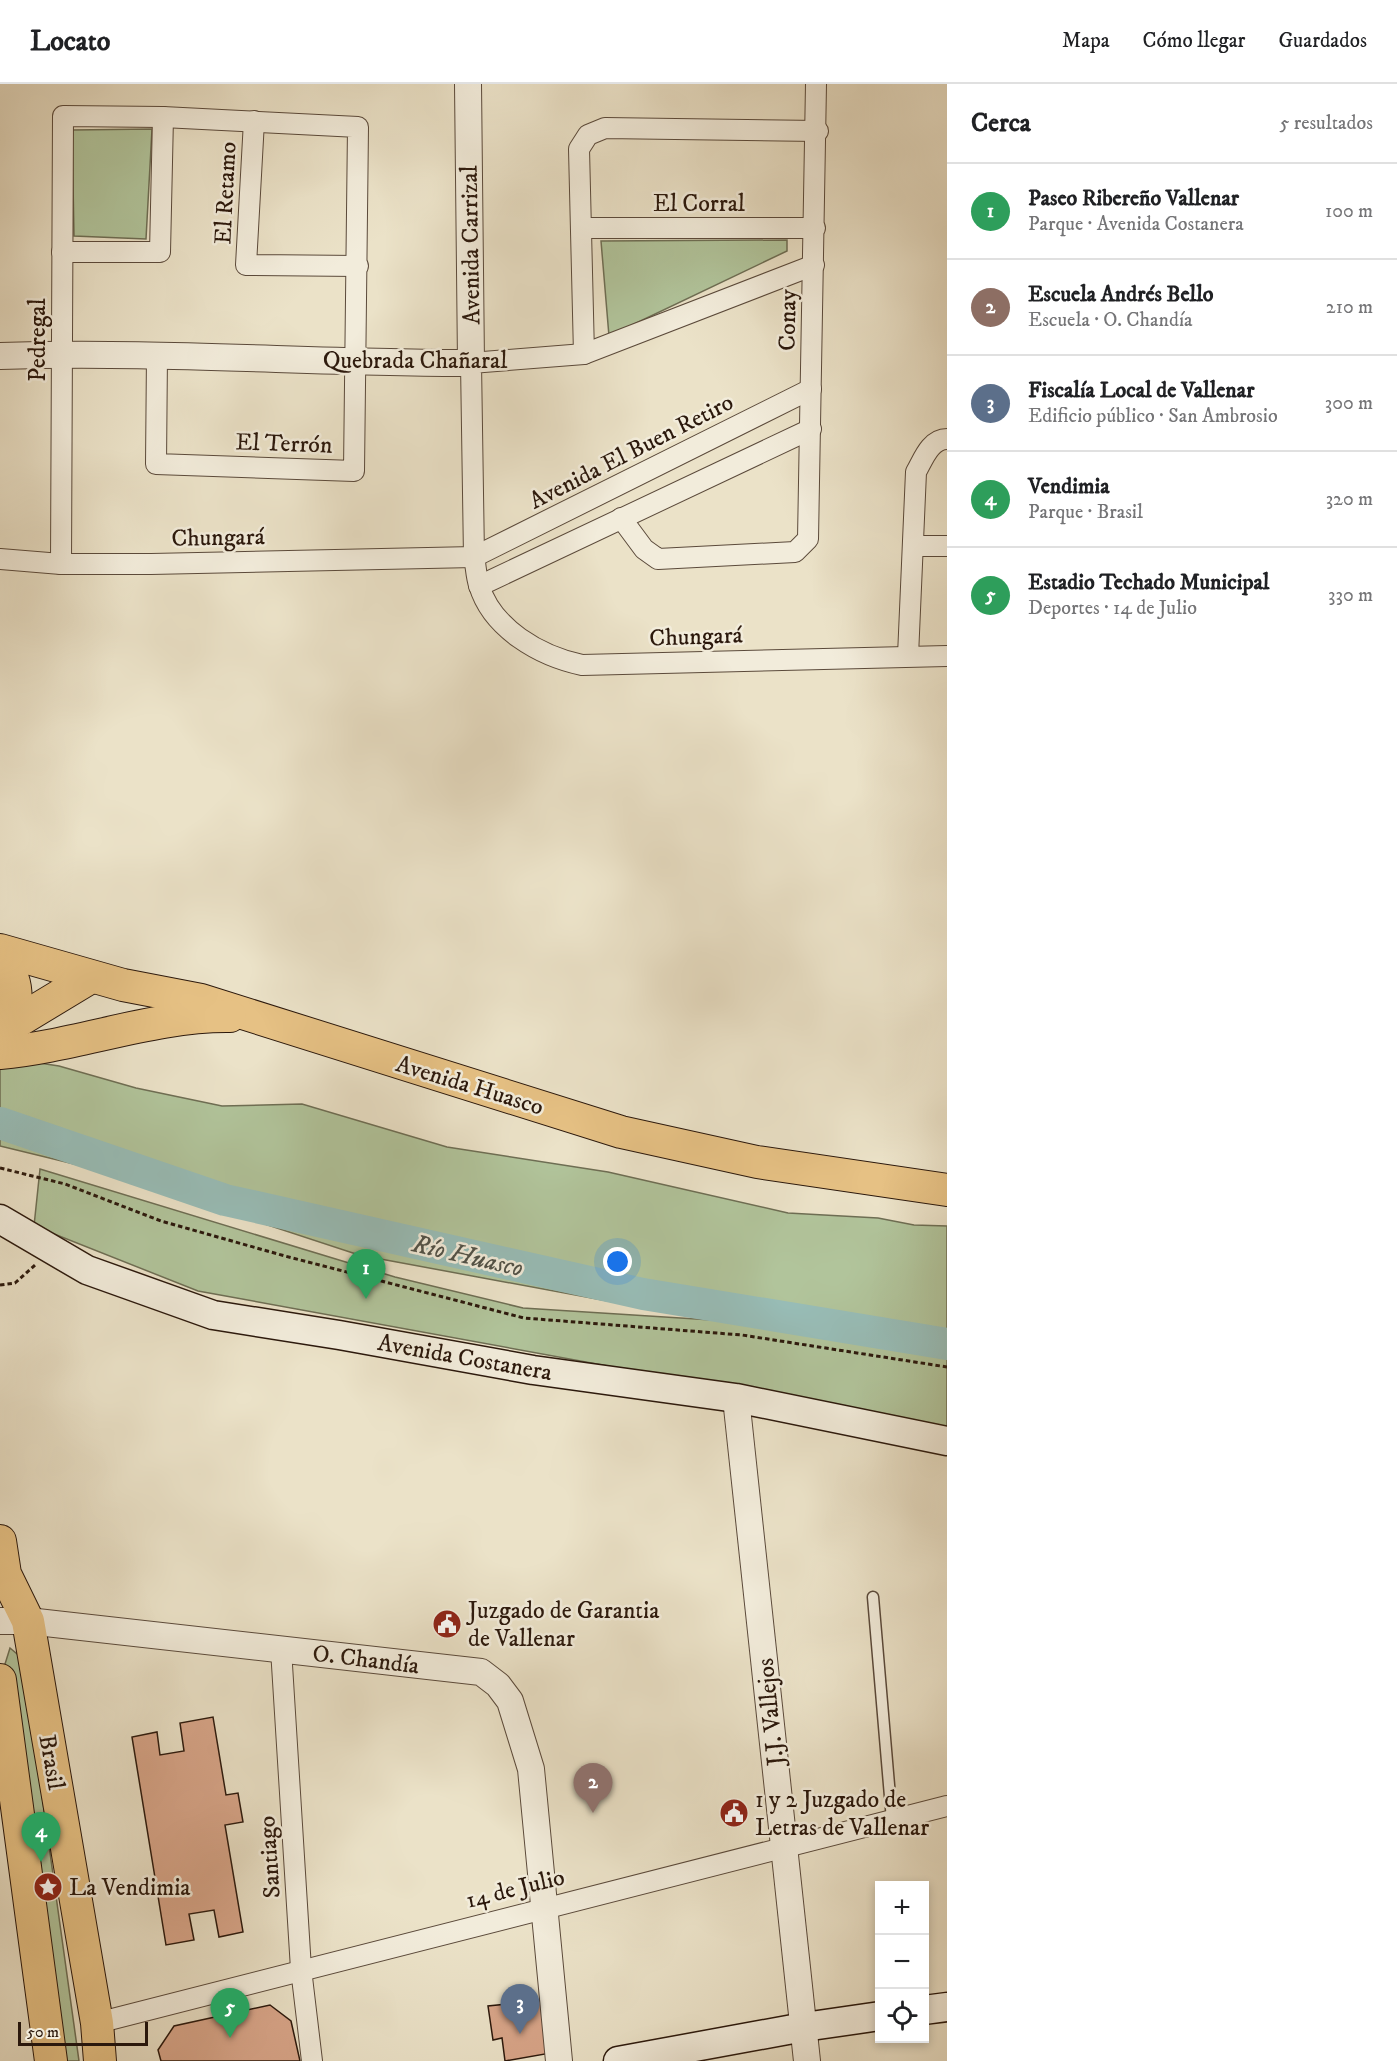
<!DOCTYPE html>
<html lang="es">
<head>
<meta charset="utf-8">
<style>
  body { margin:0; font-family:"IM FELL DW Pica",serif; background:#f6f6f6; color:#202124 }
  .controls { position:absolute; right:18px; bottom:18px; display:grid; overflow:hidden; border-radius:0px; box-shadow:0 3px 9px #0003 }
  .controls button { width:54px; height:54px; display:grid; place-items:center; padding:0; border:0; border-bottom:2px solid #e0e0e0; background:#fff; color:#202124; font:30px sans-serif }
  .scale { position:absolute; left:18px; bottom:15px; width:130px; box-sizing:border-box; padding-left:6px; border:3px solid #2b180c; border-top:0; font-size:16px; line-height:21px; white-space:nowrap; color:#2b180c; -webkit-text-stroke:4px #f2ecdb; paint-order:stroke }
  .you { position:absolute; left:618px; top:1178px; width:21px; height:21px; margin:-15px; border:4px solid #fff; border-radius:50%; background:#1a73e8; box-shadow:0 0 0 9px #1a73e833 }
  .badge { display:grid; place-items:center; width:39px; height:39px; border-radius:50%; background:#d93025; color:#fff; font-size:20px; font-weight:700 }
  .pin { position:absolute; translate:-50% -50px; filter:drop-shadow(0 2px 3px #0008) }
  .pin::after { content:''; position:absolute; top:32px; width:21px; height:18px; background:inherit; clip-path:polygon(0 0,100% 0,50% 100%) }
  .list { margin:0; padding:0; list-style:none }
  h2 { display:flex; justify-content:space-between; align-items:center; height:78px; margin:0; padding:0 24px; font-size:26px }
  h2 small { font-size:20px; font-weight:400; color:#757577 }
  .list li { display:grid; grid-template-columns:39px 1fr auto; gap:18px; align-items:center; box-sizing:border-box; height:96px; padding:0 24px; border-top:2px solid #e0e0e0 }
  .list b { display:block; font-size:22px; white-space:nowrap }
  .list p { margin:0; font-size:20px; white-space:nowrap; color:#757577 }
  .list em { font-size:20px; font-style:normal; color:#757577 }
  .icon { flex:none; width:33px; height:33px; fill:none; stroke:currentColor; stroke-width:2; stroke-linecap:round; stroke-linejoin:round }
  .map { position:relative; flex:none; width:947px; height:1977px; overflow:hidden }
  header { display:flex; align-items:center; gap:36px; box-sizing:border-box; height:84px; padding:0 30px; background:#fff; border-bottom:2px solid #e0e0e0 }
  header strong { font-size:28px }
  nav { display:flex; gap:33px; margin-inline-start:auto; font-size:21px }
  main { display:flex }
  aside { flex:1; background:#fff }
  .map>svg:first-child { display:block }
</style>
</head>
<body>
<header>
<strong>Locato</strong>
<nav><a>Mapa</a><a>Cómo llegar</a><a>Guardados</a></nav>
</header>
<main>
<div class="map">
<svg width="947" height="1977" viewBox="0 0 947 1977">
  <rect width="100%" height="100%" fill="#ebe2c8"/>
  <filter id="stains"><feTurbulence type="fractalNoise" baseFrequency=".00333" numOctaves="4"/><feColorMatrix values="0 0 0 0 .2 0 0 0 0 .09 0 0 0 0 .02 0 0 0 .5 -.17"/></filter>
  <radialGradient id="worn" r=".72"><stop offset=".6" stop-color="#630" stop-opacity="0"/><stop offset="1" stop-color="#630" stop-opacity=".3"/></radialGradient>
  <g fill="#b1c49b" stroke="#6e6e54" stroke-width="1.5">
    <path d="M152 45 146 155 74 152 72 46Z"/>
    <path d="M787 156V167L609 252 601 157Z"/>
    <path d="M0 973 59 982 136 1004 222 1022 302 1020 447 1063 608 1088 788 1129 878 1134 914 1141 947 1142V1265L913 1262 947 1270V1344L198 1207 34 1142 40 1085 395 1193 523 1224 759 1239 818 1246 812 1230 672 1210 656 1226 359 1171 107 1088 0 1062Z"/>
    <path d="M10 1564 23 1575 79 1977H59L5 1580Z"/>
  </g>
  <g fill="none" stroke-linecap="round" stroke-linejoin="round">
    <path stroke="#98bdb7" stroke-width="32" d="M0 1039 225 1116 643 1210 947 1260"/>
  </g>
  <g fill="#d8a589" stroke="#2b180c" stroke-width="1.5">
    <path d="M213 1633 226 1711 238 1709 243 1738 225 1741 243 1848 219 1853 214 1826 189 1830 194 1856 166 1861 132 1653 157 1648 160 1671 184 1667 180 1639Z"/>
    <path d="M545 1916 551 1969 505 1977 502 1954 493 1956 488 1922Z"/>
    <path d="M270 1921 291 1937 300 1977H161L158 1966 174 1942Z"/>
  </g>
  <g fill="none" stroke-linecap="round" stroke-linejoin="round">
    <g stroke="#5b4a3b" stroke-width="13">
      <path id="service" d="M873 1513 892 1736"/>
    </g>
    <g stroke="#5b4a3b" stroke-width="22">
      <g id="minor">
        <path d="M254 37 246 181 358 182"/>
        <path d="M582 144H815"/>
        <path d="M62 168H160L163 33"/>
        <path d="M814 181 584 270 471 279 474 473C476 482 476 492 479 501 492 545 540 572 582 581L947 572"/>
        <path d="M584 270 579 65 588 51 605 44 818 47"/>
        <path d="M621 434 644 465 658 475 795 468 808 455 816 0"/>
        <path d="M913 462H947"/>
        <path d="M0 475 61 480H151L474 473 811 305"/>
        <path d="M61 480 63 32 163 33 358 43 354 387 156 380 157 270"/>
        <path d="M479 502 811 345"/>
        <path d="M908 572 916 388C923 376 930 355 947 355"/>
        <path d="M281 1565 301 1885 312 1977"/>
        <path d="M97 1939 947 1722"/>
      </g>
    </g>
    <g stroke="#5b4a3b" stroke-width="28">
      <g id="tertiary">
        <path d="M0 272C157 267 314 279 471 279L468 0"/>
        <path d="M736 1314 807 1977"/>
        <path d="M0 1537H28L481 1588 498 1601 510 1617 531 1685 559 1977"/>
      </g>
    </g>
    <g stroke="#2b180c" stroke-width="31">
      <g id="secondary">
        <path d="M0 1135 87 1186 213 1231 339 1251 533 1286 736 1314 947 1357"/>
        <path d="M924 1926 947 1923"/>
        <path d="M618 1977 804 1943 880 1932"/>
      </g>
    </g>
    <g stroke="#2b180c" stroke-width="34">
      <g id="primary">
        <path d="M0 866 123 901 201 916 621 1048 757 1078 947 1106"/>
        <path d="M0 873C19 895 20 920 6 944"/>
        <path d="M0 948 91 893"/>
        <path d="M0 969C77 962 154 931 230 932"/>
        <path d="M0 1457 5 1490 28 1537 97 1939 100 1977"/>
        <path d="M0 1596 51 1977"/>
      </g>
    </g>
    <g stroke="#2b180c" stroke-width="3" stroke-dasharray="4.5 3" stroke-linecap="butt">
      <path d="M0 1084 65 1100 161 1137 285 1172 524 1234 742 1251 947 1283"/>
      <path d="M0 1201 15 1199 35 1181"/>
    </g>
    <use href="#service" stroke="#f2ecdb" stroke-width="10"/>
    <use href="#minor" stroke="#f2ecdb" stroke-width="20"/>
    <use href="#tertiary" stroke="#f2ecdb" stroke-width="26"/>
    <use href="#secondary" stroke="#f2ecdb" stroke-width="28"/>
    <use href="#primary" stroke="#e6c184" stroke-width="32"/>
  </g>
  <defs>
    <g id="civic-disc" transform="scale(1.5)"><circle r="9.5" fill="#8f2418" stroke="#f2ecdb"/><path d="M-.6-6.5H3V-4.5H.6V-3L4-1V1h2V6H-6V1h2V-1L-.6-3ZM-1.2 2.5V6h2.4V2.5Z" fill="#fff"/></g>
    <g id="sight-disc" transform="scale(1.5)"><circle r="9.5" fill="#8f2418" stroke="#f2ecdb"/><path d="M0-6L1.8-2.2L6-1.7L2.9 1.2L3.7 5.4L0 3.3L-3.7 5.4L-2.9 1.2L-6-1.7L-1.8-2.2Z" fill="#fff"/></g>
  </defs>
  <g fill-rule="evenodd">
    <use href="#civic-disc" x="447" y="1540"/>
    <use href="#civic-disc" x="734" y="1729"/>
    <use href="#sight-disc" x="48" y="1803"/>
  </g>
  <g text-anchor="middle" stroke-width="5" stroke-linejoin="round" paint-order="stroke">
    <g font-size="24" fill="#2b180c" stroke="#f2ecdb">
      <text transform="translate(225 109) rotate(-87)" y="8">El Retamo</text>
      <text x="699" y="127">El Corral</text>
      <text transform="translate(470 161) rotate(-91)" y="8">Avenida Carrizal</text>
      <text transform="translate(787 236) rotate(-89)" y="8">Conay</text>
      <text transform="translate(37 256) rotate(-90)" y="8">Pedregal</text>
      <text x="415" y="284">Quebrada Chañaral</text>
      <text transform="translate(284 359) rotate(2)" y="8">El Terrón</text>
      <text transform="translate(631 367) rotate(-27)" y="8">Avenida El Buen Retiro</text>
      <text transform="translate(218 453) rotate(-1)" y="8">Chungará</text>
      <text transform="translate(696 552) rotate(-2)" y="8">Chungará</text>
      <text transform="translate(470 1001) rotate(17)" y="8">Avenida Huasco</text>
      <text transform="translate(465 1273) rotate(10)" y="8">Avenida Costanera</text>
      <text transform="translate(366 1575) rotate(7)" y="8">O. Chandía</text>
      <text transform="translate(770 1628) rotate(-96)" y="8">J.J. Vallejos</text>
      <text transform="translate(52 1678) rotate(80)" y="8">Brasil</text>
      <text transform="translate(269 1773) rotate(-94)" y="8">Santiago</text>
      <text transform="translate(515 1804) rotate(-14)" y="8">14 de Julio</text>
    </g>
    <g font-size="24" fill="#2b180c" stroke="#f2ecdb" text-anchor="start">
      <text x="468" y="1534">Juzgado de Garantia<tspan x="468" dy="28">de Vallenar</tspan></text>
      <text x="755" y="1723">1 y 2 Juzgado de<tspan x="755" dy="28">Letras de Vallenar</tspan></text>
      <text x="69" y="1811">La Vendimia</text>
    </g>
    <g font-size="26" font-style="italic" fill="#515248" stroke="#f2ecdb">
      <text transform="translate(468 1171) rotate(13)" y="9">Río Huasco</text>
    </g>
  </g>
  <rect width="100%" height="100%" filter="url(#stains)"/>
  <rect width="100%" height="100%" fill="url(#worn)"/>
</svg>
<div class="controls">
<button>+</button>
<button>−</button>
<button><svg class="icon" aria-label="locate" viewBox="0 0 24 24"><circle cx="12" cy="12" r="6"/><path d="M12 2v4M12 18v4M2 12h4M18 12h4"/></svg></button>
</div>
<div class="scale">50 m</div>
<div class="you"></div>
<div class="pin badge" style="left:366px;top:1215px;background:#2e9e5b">1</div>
<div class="pin badge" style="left:593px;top:1729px;background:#8d6e63">2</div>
<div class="pin badge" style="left:520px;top:1950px;background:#5c6f8a">3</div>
<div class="pin badge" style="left:41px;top:1778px;background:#2e9e5b">4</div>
<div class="pin badge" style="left:230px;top:1954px;background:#2e9e5b">5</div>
</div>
<aside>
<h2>Cerca<small>5 resultados</small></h2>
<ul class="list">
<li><span class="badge" style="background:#2e9e5b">1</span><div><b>Paseo Ribereño Vallenar</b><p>Parque · Avenida Costanera</p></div><em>100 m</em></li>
<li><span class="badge" style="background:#8d6e63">2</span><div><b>Escuela Andrés Bello</b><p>Escuela · O. Chandía</p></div><em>210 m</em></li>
<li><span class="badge" style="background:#5c6f8a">3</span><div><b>Fiscalía Local de Vallenar</b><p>Edificio público · San Ambrosio</p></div><em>300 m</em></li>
<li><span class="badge" style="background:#2e9e5b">4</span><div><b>Vendimia</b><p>Parque · Brasil</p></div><em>320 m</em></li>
<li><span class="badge" style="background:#2e9e5b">5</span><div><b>Estadio Techado Municipal</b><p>Deportes · 14 de Julio</p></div><em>330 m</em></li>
</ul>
</aside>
</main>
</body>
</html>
